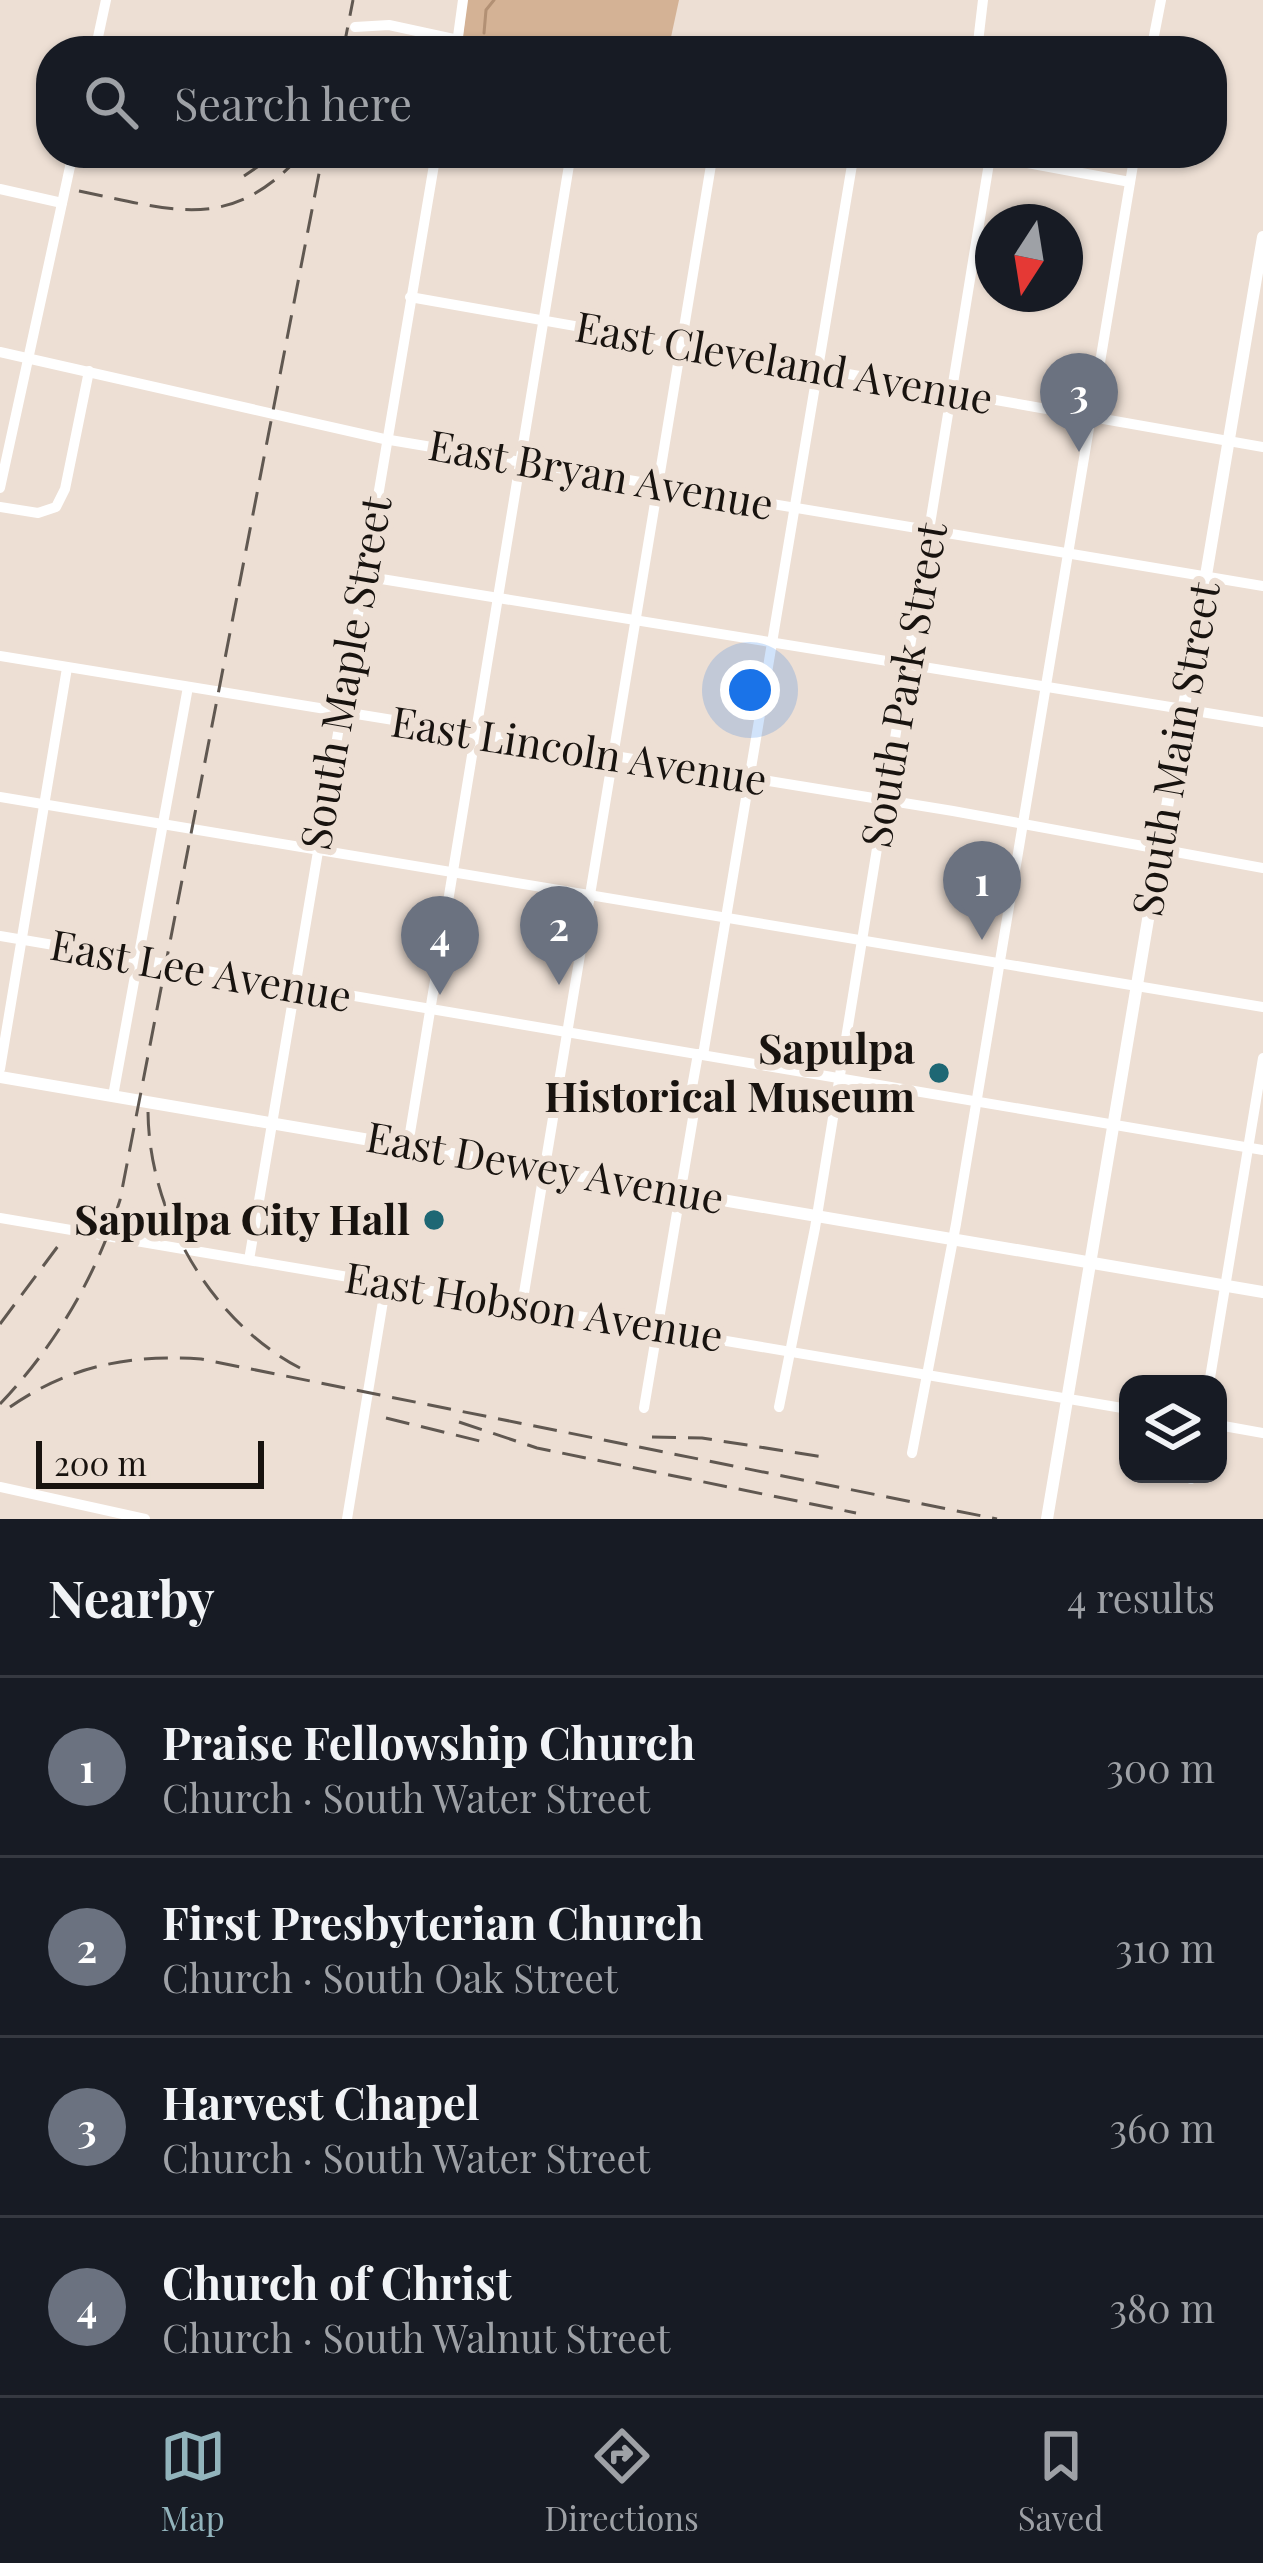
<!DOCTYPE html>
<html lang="en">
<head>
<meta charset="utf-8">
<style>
  body { margin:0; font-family:"Playfair Display",serif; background:#20242c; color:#f1f3f6 }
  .controls { position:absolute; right:36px; bottom:36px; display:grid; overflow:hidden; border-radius:24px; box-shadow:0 3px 9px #0004 }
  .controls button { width:108px; height:108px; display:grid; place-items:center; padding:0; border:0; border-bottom:3px solid #363941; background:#171b24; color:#f1f3f6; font:60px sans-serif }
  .compass { position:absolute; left:975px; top:204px; width:108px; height:108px; border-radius:50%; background:#171b24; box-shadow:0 3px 9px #0004; rotate:192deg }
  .scale { position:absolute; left:36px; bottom:30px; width:228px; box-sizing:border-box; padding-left:12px; border:6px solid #18130f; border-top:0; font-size:33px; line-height:42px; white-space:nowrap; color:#18130f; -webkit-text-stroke:9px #eddfd4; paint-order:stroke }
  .you { position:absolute; left:750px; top:690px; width:42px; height:42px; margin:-30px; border:9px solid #fff; border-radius:50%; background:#1a73e8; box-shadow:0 0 0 18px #1a73e833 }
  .badge { display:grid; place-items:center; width:78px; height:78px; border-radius:50%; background:#92b4bc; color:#fff; font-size:39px; font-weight:700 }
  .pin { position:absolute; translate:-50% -99px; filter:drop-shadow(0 3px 6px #0008) }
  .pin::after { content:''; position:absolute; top:63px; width:42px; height:36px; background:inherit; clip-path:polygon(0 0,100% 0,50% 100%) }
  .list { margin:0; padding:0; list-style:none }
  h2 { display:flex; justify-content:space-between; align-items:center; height:156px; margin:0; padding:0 48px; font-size:51px }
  h2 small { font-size:39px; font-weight:400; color:#9ea1a6 }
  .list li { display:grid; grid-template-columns:78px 1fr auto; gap:36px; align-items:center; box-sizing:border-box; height:180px; padding:0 48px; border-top:3px solid #363941 }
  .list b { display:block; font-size:45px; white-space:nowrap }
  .list p { margin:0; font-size:39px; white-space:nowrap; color:#9ea1a6 }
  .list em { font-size:39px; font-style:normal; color:#9ea1a6 }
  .icon { flex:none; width:66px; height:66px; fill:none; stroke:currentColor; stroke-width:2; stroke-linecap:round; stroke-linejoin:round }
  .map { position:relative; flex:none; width:1263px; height:1519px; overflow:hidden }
  .search { position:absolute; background:#171b24; box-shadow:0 3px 9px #0004; left:36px; right:36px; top:36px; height:132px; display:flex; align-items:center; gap:30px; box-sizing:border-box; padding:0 42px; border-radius:48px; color:#9ea1a6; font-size:45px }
  .sheet { height:876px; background:#171b24 }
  nav { display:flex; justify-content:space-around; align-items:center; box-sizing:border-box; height:168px; border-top:3px solid #363941; background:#171b24; font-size:33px; color:#9ea1a6 }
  nav a { display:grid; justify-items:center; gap:6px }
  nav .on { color:#92b4bc }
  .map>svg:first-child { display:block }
</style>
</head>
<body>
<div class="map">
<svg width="1263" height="1519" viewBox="0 0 1263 1519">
  <rect width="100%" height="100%" fill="#eddfd4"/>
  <path fill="#d4b295" d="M467 0H679L668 51H528L463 36Z"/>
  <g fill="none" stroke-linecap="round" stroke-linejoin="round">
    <path stroke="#b29074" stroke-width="3" d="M484 33 486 10 494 0"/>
    <g stroke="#fff" stroke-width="10">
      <path d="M355 27 389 25 509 51"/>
      <path d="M95 51 106 0"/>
      <path d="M456 51 463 0"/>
      <path d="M977 51 983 0"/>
      <path d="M1151 51 1161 0"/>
      <path d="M973 153 1130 182"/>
      <path d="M0 189 62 203"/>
      <path d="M410 297 1263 447"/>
      <path d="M0 352 384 439 1263 586"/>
      <path d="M0 488 73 153"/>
      <path d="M0 507 38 513 56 507 65 489 89 371"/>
      <path d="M363 576 1263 722"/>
      <path d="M0 656 953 811 1263 868"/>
      <path d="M0 797 1263 1007"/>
      <path d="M0 936 1263 1150"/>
      <path d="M703 1055 854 153"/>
      <path d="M0 1069 67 668"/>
      <path d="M113 1096 188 687"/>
      <path d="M408 1145 571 153"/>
      <path d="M0 1218 1128 1409"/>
      <path d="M249 1260 436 153"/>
      <path d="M522 1305 713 153"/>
      <path d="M1209 1384 1263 1058"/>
      <path d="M779 1407 815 1228 990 157"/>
      <path d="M644 1408 695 1106 689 1104 698 1054"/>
      <path d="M1218 1425 1263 1433"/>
      <path d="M912 1453 956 1224 1135 153"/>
      <path d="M1191 1479 1192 1474"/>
      <path d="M0 1487 145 1519"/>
      <path d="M347 1519 386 1283"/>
    </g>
    <g stroke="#fff" stroke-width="12">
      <path d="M0 1077 1263 1292"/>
      <path d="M1047 1519 1263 237"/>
    </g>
    <g stroke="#605851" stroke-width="3" stroke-dasharray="24 12" stroke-linecap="butt">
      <path d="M343 51 353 0"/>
      <path d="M244 176 278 153"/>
      <path d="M79 191C174 210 230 234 303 153"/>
      <path d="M148 1112C149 1213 210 1321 300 1368"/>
      <path d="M0 1324 64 1238"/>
      <path d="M0 1404C55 1346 96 1277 120 1200L323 153"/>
      <path d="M10 1407C69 1366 130 1354 201 1359L997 1519"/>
      <path d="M386 1418 484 1442"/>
      <path d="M459 1422 537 1448 856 1513"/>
      <path d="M652 1437 702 1438 830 1458"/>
    </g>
  </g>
  <g fill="#1e6774" stroke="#eddfd4" stroke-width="4.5">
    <circle cx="939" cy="1073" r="12"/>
    <circle cx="434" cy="1220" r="12"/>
  </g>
  <g text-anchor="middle" stroke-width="12" stroke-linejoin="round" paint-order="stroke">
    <g font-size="42" fill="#18130f" stroke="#eddfd4">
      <text transform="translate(784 363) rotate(10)" y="15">East Cleveland Avenue</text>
      <text transform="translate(601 475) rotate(10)" y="15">East Bryan Avenue</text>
      <text transform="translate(346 673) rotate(-80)" y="15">South Maple Street</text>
      <text transform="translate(904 685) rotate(-80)" y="15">South Park Street</text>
      <text transform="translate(1176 749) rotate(-80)" y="15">South Main Street</text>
      <text transform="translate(579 751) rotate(9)" y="15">East Lincoln Avenue</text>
      <text transform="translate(201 971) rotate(10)" y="15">East Lee Avenue</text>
      <text transform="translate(545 1168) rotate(10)" y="15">East Dewey Avenue</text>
      <text transform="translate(534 1307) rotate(9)" y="15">East Hobson Avenue</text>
    </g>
    <g font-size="42" font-weight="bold" fill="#18130f" stroke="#eddfd4" text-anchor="end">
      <text x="915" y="1064">Sapulpa<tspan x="915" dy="48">Historical Museum</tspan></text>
      <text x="410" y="1235">Sapulpa City Hall</text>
    </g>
  </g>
</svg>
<div class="controls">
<button><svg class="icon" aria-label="layers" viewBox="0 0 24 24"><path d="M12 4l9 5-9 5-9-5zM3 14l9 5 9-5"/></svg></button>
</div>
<svg class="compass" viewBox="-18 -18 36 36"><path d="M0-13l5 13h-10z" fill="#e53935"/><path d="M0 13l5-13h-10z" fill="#9ea1a6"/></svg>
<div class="scale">200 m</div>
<div class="you"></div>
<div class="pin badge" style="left:982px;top:940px;background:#6b7280">1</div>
<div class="pin badge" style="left:559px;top:985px;background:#6b7280">2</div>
<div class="pin badge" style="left:1079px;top:452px;background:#6b7280">3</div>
<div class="pin badge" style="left:440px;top:995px;background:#6b7280">4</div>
<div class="search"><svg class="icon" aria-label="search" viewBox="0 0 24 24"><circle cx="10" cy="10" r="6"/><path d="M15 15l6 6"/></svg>Search here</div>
</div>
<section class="sheet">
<h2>Nearby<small>4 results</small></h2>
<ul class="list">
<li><span class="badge" style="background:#6b7280">1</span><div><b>Praise Fellowship Church</b><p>Church · South Water Street</p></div><em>300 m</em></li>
<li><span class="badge" style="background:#6b7280">2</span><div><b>First Presbyterian Church</b><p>Church · South Oak Street</p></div><em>310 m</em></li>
<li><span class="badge" style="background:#6b7280">3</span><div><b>Harvest Chapel</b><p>Church · South Water Street</p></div><em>360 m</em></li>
<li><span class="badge" style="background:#6b7280">4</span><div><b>Church of Christ</b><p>Church · South Walnut Street</p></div><em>380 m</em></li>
</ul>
</section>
<nav>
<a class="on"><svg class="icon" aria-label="map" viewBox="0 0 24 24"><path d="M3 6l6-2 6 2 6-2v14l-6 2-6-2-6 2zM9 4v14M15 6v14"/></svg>Map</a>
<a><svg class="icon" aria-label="directions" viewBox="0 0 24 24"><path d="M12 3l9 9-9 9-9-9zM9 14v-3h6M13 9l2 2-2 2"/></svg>Directions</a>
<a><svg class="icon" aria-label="saved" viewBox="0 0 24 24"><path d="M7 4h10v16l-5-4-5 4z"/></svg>Saved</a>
</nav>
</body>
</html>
